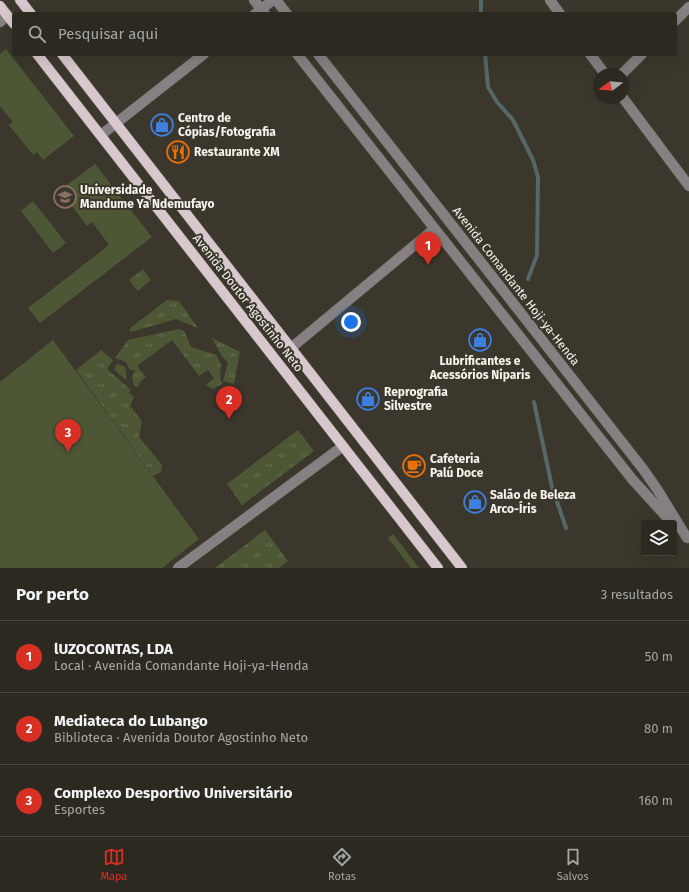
<!DOCTYPE html>
<html lang="pt">
<head>
<meta charset="utf-8">
<style>
  body { margin:0; font-family:"Fira Sans",sans-serif; background:#34312a; color:#f1f3f6 }
  .controls { position:absolute; right:12px; bottom:12px; display:grid; overflow:hidden; border-radius:4px; box-shadow:0 4px 16px #0002 }
  .controls button { width:36px; height:36px; display:grid; place-items:center; padding:0; border:0; border-bottom:1px solid #48453f; background:#2c2921; color:#f1f3f6; font:20px sans-serif }
  .compass { position:absolute; left:593px; top:68px; width:36px; height:36px; border-radius:50%; background:#2c2921; box-shadow:0 4px 16px #0002; rotate:254deg }
  .you { position:absolute; left:351px; top:322px; width:14px; height:14px; margin:-10px; border:3px solid #fff; border-radius:50%; background:#1a73e8; box-shadow:0 0 0 6px #1a73e833 }
  .badge { display:grid; place-items:center; width:26px; height:26px; border-radius:50%; background:#d93025; color:#fff; font-size:13px; font-weight:700 }
  .pin { position:absolute; translate:-50% -33px; filter:drop-shadow(0 1px 2px #0008) }
  .pin::after { content:''; position:absolute; top:21px; width:14px; height:12px; background:inherit; clip-path:polygon(0 0,100% 0,50% 100%) }
  .list { margin:0; padding:0; list-style:none }
  h2 { display:flex; justify-content:space-between; align-items:center; height:52px; margin:0; padding:0 16px; font-size:17px }
  h2 small { font-size:13px; font-weight:400; color:#a6a6a5 }
  .list li { display:grid; grid-template-columns:26px 1fr auto; gap:12px; align-items:center; box-sizing:border-box; height:72px; padding:0 16px; border-top:1px solid #48453f }
  .list b { display:block; font-size:15px; white-space:nowrap }
  .list p { margin:0; font-size:13px; white-space:nowrap; color:#a6a6a5 }
  .list em { font-size:13px; font-style:normal; color:#a6a6a5 }
  .icon { flex:none; width:22px; height:22px; fill:none; stroke:currentColor; stroke-width:2; stroke-linecap:round; stroke-linejoin:round }
  .map { position:relative; flex:none; width:689px; height:568px; overflow:hidden }
  .search { position:absolute; background:#2c2921; box-shadow:0 4px 16px #0002; left:12px; right:12px; top:12px; height:44px; display:flex; align-items:center; gap:10px; box-sizing:border-box; padding:0 14px; border-radius:4px; color:#a6a6a5; font-size:15px }
  .sheet { height:268px; background:#2c2921 }
  nav { display:flex; justify-content:space-around; align-items:center; box-sizing:border-box; height:56px; border-top:1px solid #48453f; background:#2c2921; font-size:11px; color:#a6a6a5 }
  nav a { display:grid; justify-items:center; gap:2px }
  nav .on { color:#d93025 }
  .map>svg:first-child { display:block }
</style>
</head>
<body>
<div class="map">
<svg width="689" height="568" viewBox="0 0 689 568">
  <defs>
    <pattern id="grass-tufts" width="24" height="20" patternUnits="userSpaceOnUse"><rect width="24" height="20" fill="#4d5736"/><path d="M3 7l-1-3M5 7V3M7 7l1-3M15 17l-1-3M17 17v-4M19 17l1-3" fill="none" stroke="#677053"/></pattern>
  </defs>
  <rect width="100%" height="100%" fill="#3b372c"/>
  <g fill="url(#grass-tufts)">
    <path d="M143 269 151 280 138 291 129 280Z"/>
    <path d="M167 300 179 301 198 328 176 319 131 332 129 329Z"/>
    <path d="M179 329 184 331 191 347 213 354H216L221 364 220 376 222 384 213 389 206 385 214 378 208 370 199 376 172 340 137 366 146 377 140 382 139 386 137 387 134 386 132 377 135 370H130L126 362 115 358 128 340Z"/>
    <path d="M212 338 240 352 234 384 223 381 228 363 221 355Z"/>
    <path d="M101 350 113 360 107 369 131 390 129 393 134 397 130 406 142 421 139 437 162 465 161 472 153 476 76 370Z"/>
    <path d="M117 364 125 367 127 381 114 369Z"/>
    <path d="M298 430 314 451 242 505 227 484Z"/>
    <path d="M265 530 288 561 279 568H215Z"/>
  </g>
  <g fill="#4d5736">
    <path d="M6 49 74 136 43 160 37 152 33 155 9 125 13 122 0 106V54Z"/>
    <path d="M95 164 152 237 40 323 28 308 109 245 92 222 87 226 65 197 69 194 64 187Z"/>
    <path d="M33 201 66 243 53 253 21 211Z"/>
    <path d="M53 340 199 539 162 568H0V382Z"/>
    <path d="M393 534 419 568H411L388 538Z"/>
  </g>
  <g fill="none" stroke-linecap="round" stroke-linejoin="round">
    <g stroke="#566768" stroke-width="4">
      <path d="M481 0V14"/>
      <path d="M485 54 488 87 497 102 513 120 533 160 538 177 537 255 528 279"/>
      <path d="M534 402 552 487 566 528"/>
    </g>
    <g stroke="#59554b" stroke-width="11">
      <g id="minor">
        <path d="M254 0 265 14"/>
        <path d="M276 0 287 14"/>
        <path d="M550 0 560 14"/>
        <path d="M255 14 273 0"/>
        <path d="M675 21 689 7"/>
        <path d="M0 22 7 16"/>
        <path d="M297 54 632 479 672 523"/>
        <path d="M318 54 643 469 657 489 687 538"/>
        <path d="M590 54 605 74"/>
        <path d="M622 74 642 54"/>
        <path d="M623 98 689 186"/>
        <path d="M101 135 204 54"/>
        <path d="M291 348 434 229"/>
        <path d="M178 568 343 446"/>
      </g>
    </g>
    <g stroke="#59554b" stroke-width="11">
      <g id="major">
        <path d="M20 0 31 14"/>
        <path d="M0 6 14 24"/>
        <path d="M37 54 438 568"/>
        <path d="M62 54 462 568"/>
      </g>
    </g>
    <use href="#minor" stroke="#878082" stroke-width="10"/>
    <use href="#major" stroke="#d7c8cd" stroke-width="10"/>
  </g>
  <defs>
    <g id="shop-ring" transform="scale(1.15)"><circle r="9.5" fill="#3b372c" stroke="#3f7fe0" stroke-width="1.5"/><path d="M-5-2.5h2.3a2.7 3.5 0 0 1 5.4 0H5L5.5 6h-11ZM-1.5-2.5h3a1.5 2.3 0 0 0-3 0Z" fill="#3f7fe0"/></g>
    <g id="restaurant-ring" transform="scale(1.15)"><circle r="9.5" fill="#3b372c" stroke="#e8710a" stroke-width="1.5"/><path d="M-5-6h1v4h1v-4h1v4h1v-4h1v5L-1.5 .5V6h-2V.5L-5-1ZM5-6V6H3V1.5H1.5Q1.5-4 5-6Z" fill="#e8710a"/></g>
    <g id="university-ring" transform="scale(1.15)"><circle r="9.5" fill="#3b372c" stroke="#8d6e63" stroke-width="1.5"/><path d="M0-5L7-2L0 1L-7-2ZM-4 1L0 2.5L4 1V4Q0 6-4 4Z" fill="#8d6e63"/></g>
    <g id="cafe-ring" transform="scale(1.15)"><circle r="9.5" fill="#3b372c" stroke="#e8710a" stroke-width="1.5"/><path d="M-5.5-4.5H6V0H3Q3 3.5 0 3.5H-2.5Q-5.5 3.5-5.5 0ZM3-3.2v2h1.7v-2ZM-6 4.5H4V6H-6Z" fill="#e8710a"/></g>
  </defs>
  <g fill-rule="evenodd">
    <use href="#shop-ring" x="162" y="125"/>
    <use href="#restaurant-ring" x="178" y="152"/>
    <use href="#university-ring" x="65" y="197"/>
    <use href="#shop-ring" x="480" y="340"/>
    <use href="#shop-ring" x="368" y="399"/>
    <use href="#cafe-ring" x="414" y="466"/>
    <use href="#shop-ring" x="475" y="502"/>
  </g>
  <g text-anchor="middle" stroke-width="4" stroke-linejoin="round" paint-order="stroke">
    <g font-size="12" font-weight="bold" fill="#f6f4ec" stroke="#3b372c" text-anchor="start">
      <text x="178" y="122">Centro de<tspan x="178" dy="14">Cópias/Fotografia</tspan></text>
      <text x="194" y="156">Restaurante XM</text>
      <text x="80" y="194">Universidade<tspan x="80" dy="14">Mandume Ya Ndemufayo</tspan></text>
      <text x="480" y="365" text-anchor="middle">Lubrificantes e<tspan x="480" dy="14">Acessórios Niparis</tspan></text>
      <text x="384" y="396">Reprografia<tspan x="384" dy="14">Silvestre</tspan></text>
      <text x="430" y="463">Cafeteria<tspan x="430" dy="14">Palú Doce</tspan></text>
      <text x="490" y="499">Salão de Beleza<tspan x="490" dy="14">Arco-Íris</tspan></text>
    </g>
    <g font-size="12" fill="#f6f4ec" stroke="#3b372c">
      <text transform="translate(516 286) rotate(52)" y="4">Avenida Comandante Hoji-ya-Henda</text>
      <text transform="translate(248 303) rotate(52)" y="4">Avenida Doutor Agostinho Neto</text>
    </g>
  </g>
</svg>
<div class="controls">
<button><svg class="icon" aria-label="layers" viewBox="0 0 24 24"><path d="M12 4l9 5-9 5-9-5zM3 14l9 5 9-5"/></svg></button>
</div>
<svg class="compass" viewBox="-18 -18 36 36"><path d="M0-13l5 13h-10z" fill="#e53935"/><path d="M0 13l5-13h-10z" fill="#a6a6a5"/></svg>
<div class="you"></div>
<div class="pin badge" style="left:428px;top:265px">1</div>
<div class="pin badge" style="left:229px;top:419px">2</div>
<div class="pin badge" style="left:68px;top:452px">3</div>
<div class="search"><svg class="icon" aria-label="search" viewBox="0 0 24 24"><circle cx="10" cy="10" r="6"/><path d="M15 15l6 6"/></svg>Pesquisar aqui</div>
</div>
<section class="sheet">
<h2>Por perto<small>3 resultados</small></h2>
<ul class="list">
<li><span class="badge">1</span><div><b>lUZOCONTAS, LDA</b><p>Local · Avenida Comandante Hoji-ya-Henda</p></div><em>50 m</em></li>
<li><span class="badge">2</span><div><b>Mediateca do Lubango</b><p>Biblioteca · Avenida Doutor Agostinho Neto</p></div><em>80 m</em></li>
<li><span class="badge">3</span><div><b>Complexo Desportivo Universitário</b><p>Esportes</p></div><em>160 m</em></li>
</ul>
</section>
<nav>
<a class="on"><svg class="icon" aria-label="map" viewBox="0 0 24 24"><path d="M3 6l6-2 6 2 6-2v14l-6 2-6-2-6 2zM9 4v14M15 6v14"/></svg>Mapa</a>
<a><svg class="icon" aria-label="directions" viewBox="0 0 24 24"><path d="M12 3l9 9-9 9-9-9zM9 14v-3h6M13 9l2 2-2 2"/></svg>Rotas</a>
<a><svg class="icon" aria-label="saved" viewBox="0 0 24 24"><path d="M7 4h10v16l-5-4-5 4z"/></svg>Salvos</a>
</nav>
</body>
</html>
